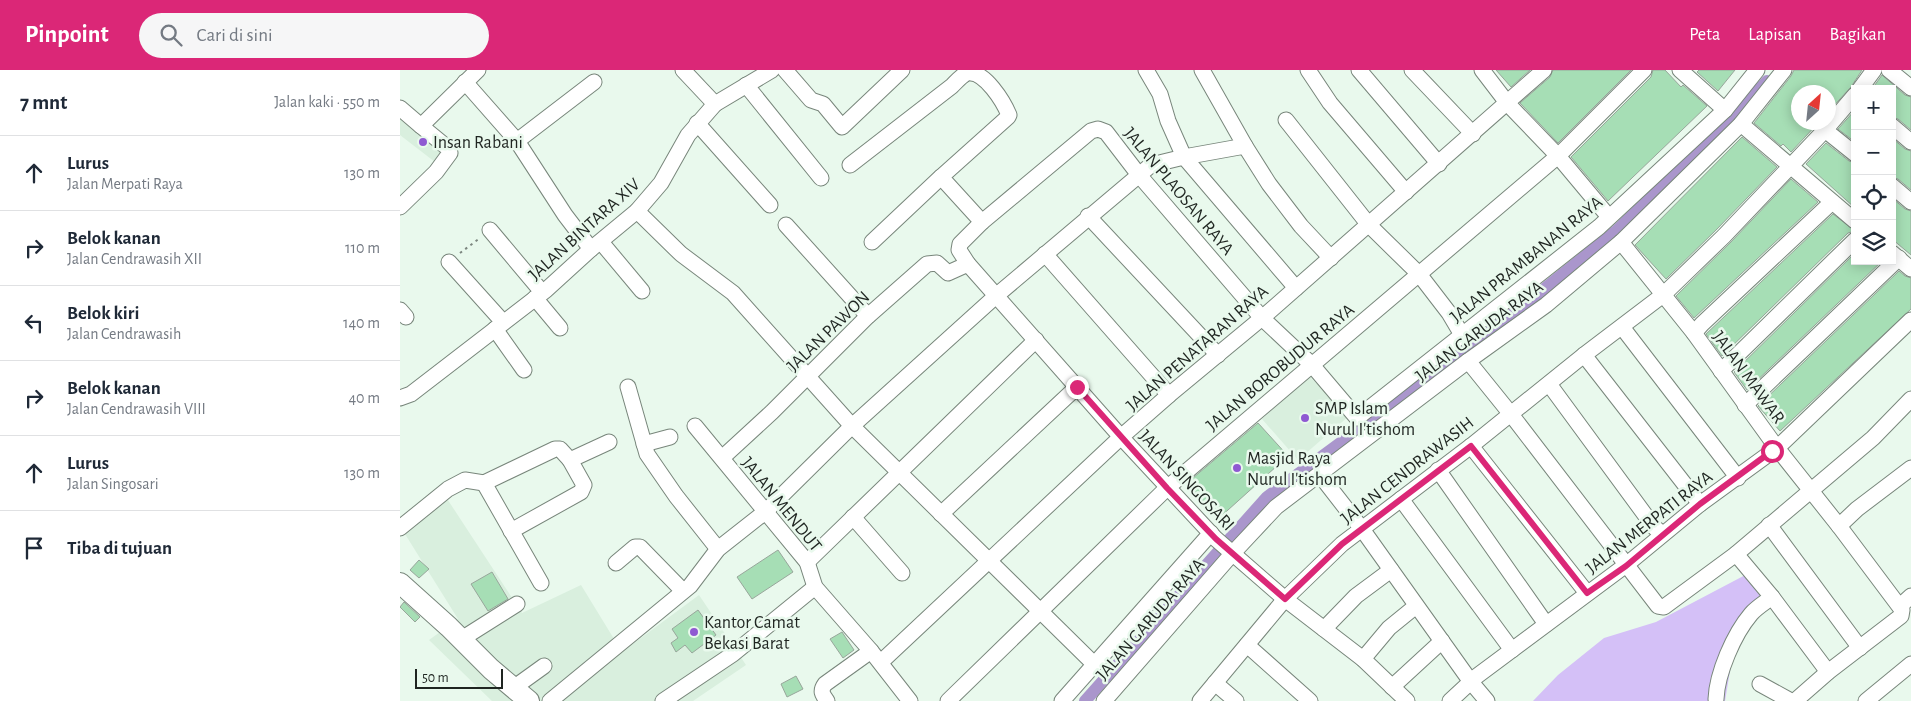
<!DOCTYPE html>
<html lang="id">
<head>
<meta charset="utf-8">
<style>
  body { margin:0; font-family:"Alegreya Sans",sans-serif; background:#f6f6f7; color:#1f2937 }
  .controls { position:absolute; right:15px; top:15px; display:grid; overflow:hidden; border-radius:0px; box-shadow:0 2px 12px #0003 }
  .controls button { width:45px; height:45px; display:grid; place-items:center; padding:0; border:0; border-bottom:1px solid #e0e1e3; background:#fff; color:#1f2937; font:25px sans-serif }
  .compass { position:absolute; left:1391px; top:15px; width:45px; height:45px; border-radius:50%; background:#fff; box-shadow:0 2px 12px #0003; rotate:27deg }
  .scale { position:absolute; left:15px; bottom:12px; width:88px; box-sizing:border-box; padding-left:5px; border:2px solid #1f2521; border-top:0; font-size:14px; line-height:18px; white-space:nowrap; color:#1f2521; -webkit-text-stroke:4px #e9f9ed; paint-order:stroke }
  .stop { position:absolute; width:15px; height:15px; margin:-11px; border:4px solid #db2777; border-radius:50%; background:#fff }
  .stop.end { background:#db2777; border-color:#fff; box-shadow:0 1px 5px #0008 }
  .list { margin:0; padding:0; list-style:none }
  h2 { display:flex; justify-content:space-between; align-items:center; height:65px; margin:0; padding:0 20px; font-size:21px }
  h2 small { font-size:16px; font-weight:400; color:#747a83 }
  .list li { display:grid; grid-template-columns:32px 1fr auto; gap:15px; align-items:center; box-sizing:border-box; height:75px; padding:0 20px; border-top:1px solid #e0e1e3 }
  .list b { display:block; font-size:19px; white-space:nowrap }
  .list p { margin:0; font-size:16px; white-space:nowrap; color:#747a83 }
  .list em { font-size:16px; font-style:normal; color:#747a83 }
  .icon { flex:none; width:28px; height:28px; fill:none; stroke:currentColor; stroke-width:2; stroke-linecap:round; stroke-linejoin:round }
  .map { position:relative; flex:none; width:1511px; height:631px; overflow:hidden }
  header { display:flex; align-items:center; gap:30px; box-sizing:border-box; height:70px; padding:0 25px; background:#db2777; color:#fff }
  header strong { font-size:24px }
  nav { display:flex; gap:28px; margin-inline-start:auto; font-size:18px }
  .search { width:350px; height:45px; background:#f6f6f7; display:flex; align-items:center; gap:12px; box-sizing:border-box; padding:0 18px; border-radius:28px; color:#747a83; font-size:19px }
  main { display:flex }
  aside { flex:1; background:#fff }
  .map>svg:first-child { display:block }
</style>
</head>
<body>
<header>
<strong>Pinpoint</strong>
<div class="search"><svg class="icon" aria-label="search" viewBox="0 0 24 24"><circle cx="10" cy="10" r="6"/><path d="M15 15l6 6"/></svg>Cari di sini</div>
<nav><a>Peta</a><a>Lapisan</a><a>Bagikan</a></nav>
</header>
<main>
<aside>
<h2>7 mnt<small>Jalan kaki · 550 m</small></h2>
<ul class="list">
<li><svg class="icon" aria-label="ahead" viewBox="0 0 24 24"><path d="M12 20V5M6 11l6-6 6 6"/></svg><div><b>Lurus</b><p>Jalan Merpati Raya</p></div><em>130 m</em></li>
<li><svg class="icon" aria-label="right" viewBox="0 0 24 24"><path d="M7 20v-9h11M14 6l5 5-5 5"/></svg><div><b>Belok kanan</b><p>Jalan Cendrawasih XII</p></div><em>110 m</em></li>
<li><svg class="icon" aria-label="left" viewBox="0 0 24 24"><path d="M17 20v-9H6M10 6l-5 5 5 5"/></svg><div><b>Belok kiri</b><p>Jalan Cendrawasih</p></div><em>140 m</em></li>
<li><svg class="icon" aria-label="right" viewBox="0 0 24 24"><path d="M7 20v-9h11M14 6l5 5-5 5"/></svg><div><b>Belok kanan</b><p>Jalan Cendrawasih VIII</p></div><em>40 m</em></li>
<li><svg class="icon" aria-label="ahead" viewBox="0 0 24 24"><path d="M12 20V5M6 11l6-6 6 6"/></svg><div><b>Lurus</b><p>Jalan Singosari</p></div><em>130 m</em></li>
<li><svg class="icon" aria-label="arrive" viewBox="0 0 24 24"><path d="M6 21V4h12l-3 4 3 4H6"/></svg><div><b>Tiba di tujuan</b></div></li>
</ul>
</aside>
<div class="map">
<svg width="1511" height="631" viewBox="0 0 1511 631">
  <rect width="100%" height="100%" fill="#e9f9ed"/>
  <g fill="#d9efde">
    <path d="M0 43 46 79 35 92 0 65Z"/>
    <path d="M909 306 949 346 898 390 862 349Z"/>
    <path d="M40 418 122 543 181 515 222 582 299 525 346 595 293 631H92L29 570 58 549 0 456Z"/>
  </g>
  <path fill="#d4c0f7" d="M1351 502 1362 526 1334 577 1325 631H1133L1158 605 1204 568 1256 552Z"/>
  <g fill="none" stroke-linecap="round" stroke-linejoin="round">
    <path stroke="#aa96cc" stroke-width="12" d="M685 631 867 427 1049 293 1133 228 1215 162 1314 67 1367 11"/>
  </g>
  <g fill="#a6deb5" stroke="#98a69b">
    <path d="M1096 0H1130L1111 17Z"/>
    <path d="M1153 0H1231L1158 73 1120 33 1150 7Z"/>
    <path d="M1253 0H1265L1281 17 1283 15 1307 36 1208 131 1171 87 1251 7Z"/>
    <path d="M1299 0H1335L1318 21 1297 2Z"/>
    <path d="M1394 0H1462L1451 17 1428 42V22H1398V52H1419L1391 82 1383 74 1381 76 1354 53 1391 6Z"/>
    <path d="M1482 5 1505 25 1511 27V60L1498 49 1492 47V19H1472Z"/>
    <path d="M1455 40V72L1438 59Z"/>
    <path d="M1342 67 1377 97 1317 159 1266 209 1235 175Z"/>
    <path d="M1492 68 1505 79 1511 81V120L1498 109 1492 107Z"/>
    <path d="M1426 73 1449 91 1455 93V138L1406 94Z"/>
    <path d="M1391 109 1418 132 1294 248 1276 226 1331 172Z"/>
    <path d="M1492 128 1505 139 1511 141V185L1492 169Z"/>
    <path d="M1433 144 1455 161 1448 163 1322 286 1306 264Z"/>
    <path d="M1455 183V191H1482L1347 320 1334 302Z"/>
    <path d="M1499 201 1505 206 1511 208V239L1380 361 1358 336Z"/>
    <path d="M858 353 888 386 818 449 787 413Z"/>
    <path d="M378 480 393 502 352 529 337 507Z"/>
    <path d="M19 490 29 499 19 508 10 500Z"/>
    <path d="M92 502 108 529 88 541 71 514Z"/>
    <path d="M4 532 20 547 15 552 0 537Z"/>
    <path d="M298 540 316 565 292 583 285 575 276 582 271 573 278 568 272 559Z"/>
    <path d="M442 562 454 580 443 588 430 569Z"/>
    <path d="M396 606 403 619 387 627 381 614Z"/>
  </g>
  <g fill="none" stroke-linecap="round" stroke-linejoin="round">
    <g stroke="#78867b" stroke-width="17">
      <g id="minor">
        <path d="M283 0 315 34"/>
        <path d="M385 0 411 30 423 34 442 57 502 0"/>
        <path d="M746 0 760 24 768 51 784 87 896 218"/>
        <path d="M802 0 845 76"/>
        <path d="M908 0 930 33 1006 122"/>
        <path d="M959 0 1039 94"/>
        <path d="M1012 0 1073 64"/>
        <path d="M1082 0 1108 34 1158 86 1209 147"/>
        <path d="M1280 0 1325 40"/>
        <path d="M1489 0 1511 18"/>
        <path d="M65 12 117 71 165 145 191 179"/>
        <path d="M346 15 421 108"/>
        <path d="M1460 19 1474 0"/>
        <path d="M0 38 21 56"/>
        <path d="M886 50 969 155 1019 204 1049 243 1062 265"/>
        <path d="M297 53 370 135"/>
        <path d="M1341 54 1455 151"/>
        <path d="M1492 56 1511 72"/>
        <path d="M1425 60 1455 84"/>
        <path d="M117 71 194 12"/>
        <path d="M450 95 552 16C556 12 562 5 567 3 585 0 604 33 609 45L608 47 541 107 582 152 560 174 559 180 568 194 721 367 816 469 885 529 963 589 1007 631"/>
        <path d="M1492 116 1511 132"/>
        <path d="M0 137 36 102 50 83 49 79 21 56 78 0"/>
        <path d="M237 141 281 184 333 223 452 356 694 594"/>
        <path d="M688 146 818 285"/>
        <path d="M582 152 691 61 698 59 706 62 739 105 862 248 912 295 957 348 1199 157 1325 40 1357 0"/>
        <path d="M386 155 468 246"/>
        <path d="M90 160 142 222"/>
        <path d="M201 172 242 221"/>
        <path d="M472 172 541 107"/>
        <path d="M1221 172 1294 263 1377 378 1439 456 1502 540 1501 546 1428 602 1395 631"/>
        <path d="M1492 183 1511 199"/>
        <path d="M645 184 769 325"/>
        <path d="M49 192 103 252"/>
        <path d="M135 228 160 258"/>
        <path d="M0 240 6 247"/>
        <path d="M1222 257 1338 408"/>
        <path d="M95 259 124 300"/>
        <path d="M1294 263 1302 254 1432 132"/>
        <path d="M1184 285 1300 434"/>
        <path d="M1068 291 1110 343 1258 536 1264 537 1336 484 1473 368 1511 329"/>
        <path d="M1321 301 1455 170"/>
        <path d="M1149 314 1254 457 1262 464"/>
        <path d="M228 317 247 384 276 426 318 479"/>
        <path d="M0 328 11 324 146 220 191 179 237 141 261 113 288 65 315 34 372 0"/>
        <path d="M1345 335 1499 188"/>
        <path d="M295 356 407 492 415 517 471 581 510 631"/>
        <path d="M244 374 270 367"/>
        <path d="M1071 376 1187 523"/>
        <path d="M322 388 372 342 468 246 527 194 537 193 548 203 568 194"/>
        <path d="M1038 400 1146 554"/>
        <path d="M920 405 962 459 1071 612 1087 631"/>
        <path d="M84 413 141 513"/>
        <path d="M1001 429 1112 580"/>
        <path d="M541 444 677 317"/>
        <path d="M453 447 502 503"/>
        <path d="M1369 455 1460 578"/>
        <path d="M1439 456 1457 439 1511 398"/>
        <path d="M0 458 48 419 65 410 84 413 155 379H160L170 390 209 372"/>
        <path d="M111 461 181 422 184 415 170 390"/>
        <path d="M1336 484 1372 527 1428 602"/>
        <path d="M407 492 636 270"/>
        <path d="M216 493 235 477H240L283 521"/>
        <path d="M1500 536 1511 526"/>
        <path d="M924 559 956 526 991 500"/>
        <path d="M60 570 117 534"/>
        <path d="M847 575 910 631"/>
        <path d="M963 589 989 558 1016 536"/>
        <path d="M481 592 721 367 769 325 862 248 1144 0"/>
        <path d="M815 613 836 631"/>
        <path d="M1360 614 1391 631"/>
        <path d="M992 617 1042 571"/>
        <path d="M116 619 119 614 144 596"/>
        <path d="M1316 629C1317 603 1334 564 1351 544 1357 537 1366 532 1372 527"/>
        <path d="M150 631 290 516 318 479 365 442 452 356 597 225 751 95 784 87 845 76 869 114 901 156 931 188"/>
        <path d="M263 631 333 584 415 517"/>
        <path d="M427 631C422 624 420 621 425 614L471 581"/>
        <path d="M548 631 767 418 1158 86 1244 0"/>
        <path d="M662 631 811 463"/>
        <path d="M704 631 832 484 876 437 1068 291 1146 235 1221 172 1341 54 1384 0"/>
        <path d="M800 631 885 529 942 474 1071 376 1184 285 1263 225 1324 166 1425 60 1455 25"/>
        <path d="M1050 631 1077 606 1226 495 1300 434 1377 378 1511 250"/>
        <path d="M1466 631 1511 594"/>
      </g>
    </g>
    <g stroke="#78867b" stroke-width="22">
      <path id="major" d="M0 513 49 557 91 599 129 631"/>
    </g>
    <path stroke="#7c867f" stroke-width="2" stroke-dasharray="2.5 4" stroke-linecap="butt" d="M60 183 80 168"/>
    <use href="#minor" stroke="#fff" stroke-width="15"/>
    <use href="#major" stroke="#fff" stroke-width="20"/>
  </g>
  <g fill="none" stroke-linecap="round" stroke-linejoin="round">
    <path stroke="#db2777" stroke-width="6" d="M677 317 767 418 816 469 885 529 942 474 1071 376 1187 523 1226 496 1300 434 1372 381"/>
  </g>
  <g fill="#8f59d2" stroke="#e9f9ed" stroke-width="2">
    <circle cx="23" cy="72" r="5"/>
    <circle cx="905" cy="348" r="5"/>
    <circle cx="837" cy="398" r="5"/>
    <circle cx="294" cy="562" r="5"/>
  </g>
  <g text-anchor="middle" stroke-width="5" stroke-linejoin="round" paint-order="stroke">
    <g font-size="18" fill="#1f2521" stroke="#e9f9ed" text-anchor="start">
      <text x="33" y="78">Insan Rabani</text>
      <text x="915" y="344">SMP Islam<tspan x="915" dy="21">Nurul I'tishom</tspan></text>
      <text x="847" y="394">Masjid Raya<tspan x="847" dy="21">Nurul I'tishom</tspan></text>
      <text x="304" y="558">Kantor Camat<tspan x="304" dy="21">Bekasi Barat</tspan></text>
    </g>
    <g font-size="18" fill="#1f2521" stroke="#e9f9ed">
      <text transform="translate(779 121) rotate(50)" y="6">JALAN PLAOSAN RAYA</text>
      <text transform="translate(184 159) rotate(-42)" y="6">JALAN BINTARA XIV</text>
      <text transform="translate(1126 189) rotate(-39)" y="6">JALAN PRAMBANAN RAYA</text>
      <text transform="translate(428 261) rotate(-44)" y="6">JALAN PAWON</text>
      <text transform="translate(1079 261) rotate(-37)" y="6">JALAN GARUDA RAYA</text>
      <text transform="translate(797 278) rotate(-41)" y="6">JALAN PENATARAN RAYA</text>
      <text transform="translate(880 297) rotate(-40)" y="6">JALAN BOROBUDUR RAYA</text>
      <text transform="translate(1349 307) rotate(54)" y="6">JALAN MAWAR</text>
      <text transform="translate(1007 400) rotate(-38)" y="6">JALAN CENDRAWASIH</text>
      <text transform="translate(787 410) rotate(47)" y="6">JALAN SINGOSARI</text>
      <text transform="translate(382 434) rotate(51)" y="6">JALAN MENDUT</text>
      <text transform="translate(1249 452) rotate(-38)" y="6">JALAN MERPATI RAYA</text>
      <text transform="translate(750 549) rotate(-49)" y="6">JALAN GARUDA RAYA</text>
    </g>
  </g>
</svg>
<div class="controls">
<button>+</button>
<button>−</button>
<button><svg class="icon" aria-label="locate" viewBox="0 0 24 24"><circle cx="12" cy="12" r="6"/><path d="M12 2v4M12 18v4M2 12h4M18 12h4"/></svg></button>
<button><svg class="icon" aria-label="layers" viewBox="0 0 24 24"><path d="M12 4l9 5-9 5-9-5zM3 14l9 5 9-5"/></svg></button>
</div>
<svg class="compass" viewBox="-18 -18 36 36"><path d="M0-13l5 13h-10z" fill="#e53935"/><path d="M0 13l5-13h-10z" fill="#747a83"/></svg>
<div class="scale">50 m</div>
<div class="stop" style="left:1372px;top:381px"></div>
<div class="stop end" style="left:677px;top:317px"></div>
</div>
</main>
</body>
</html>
